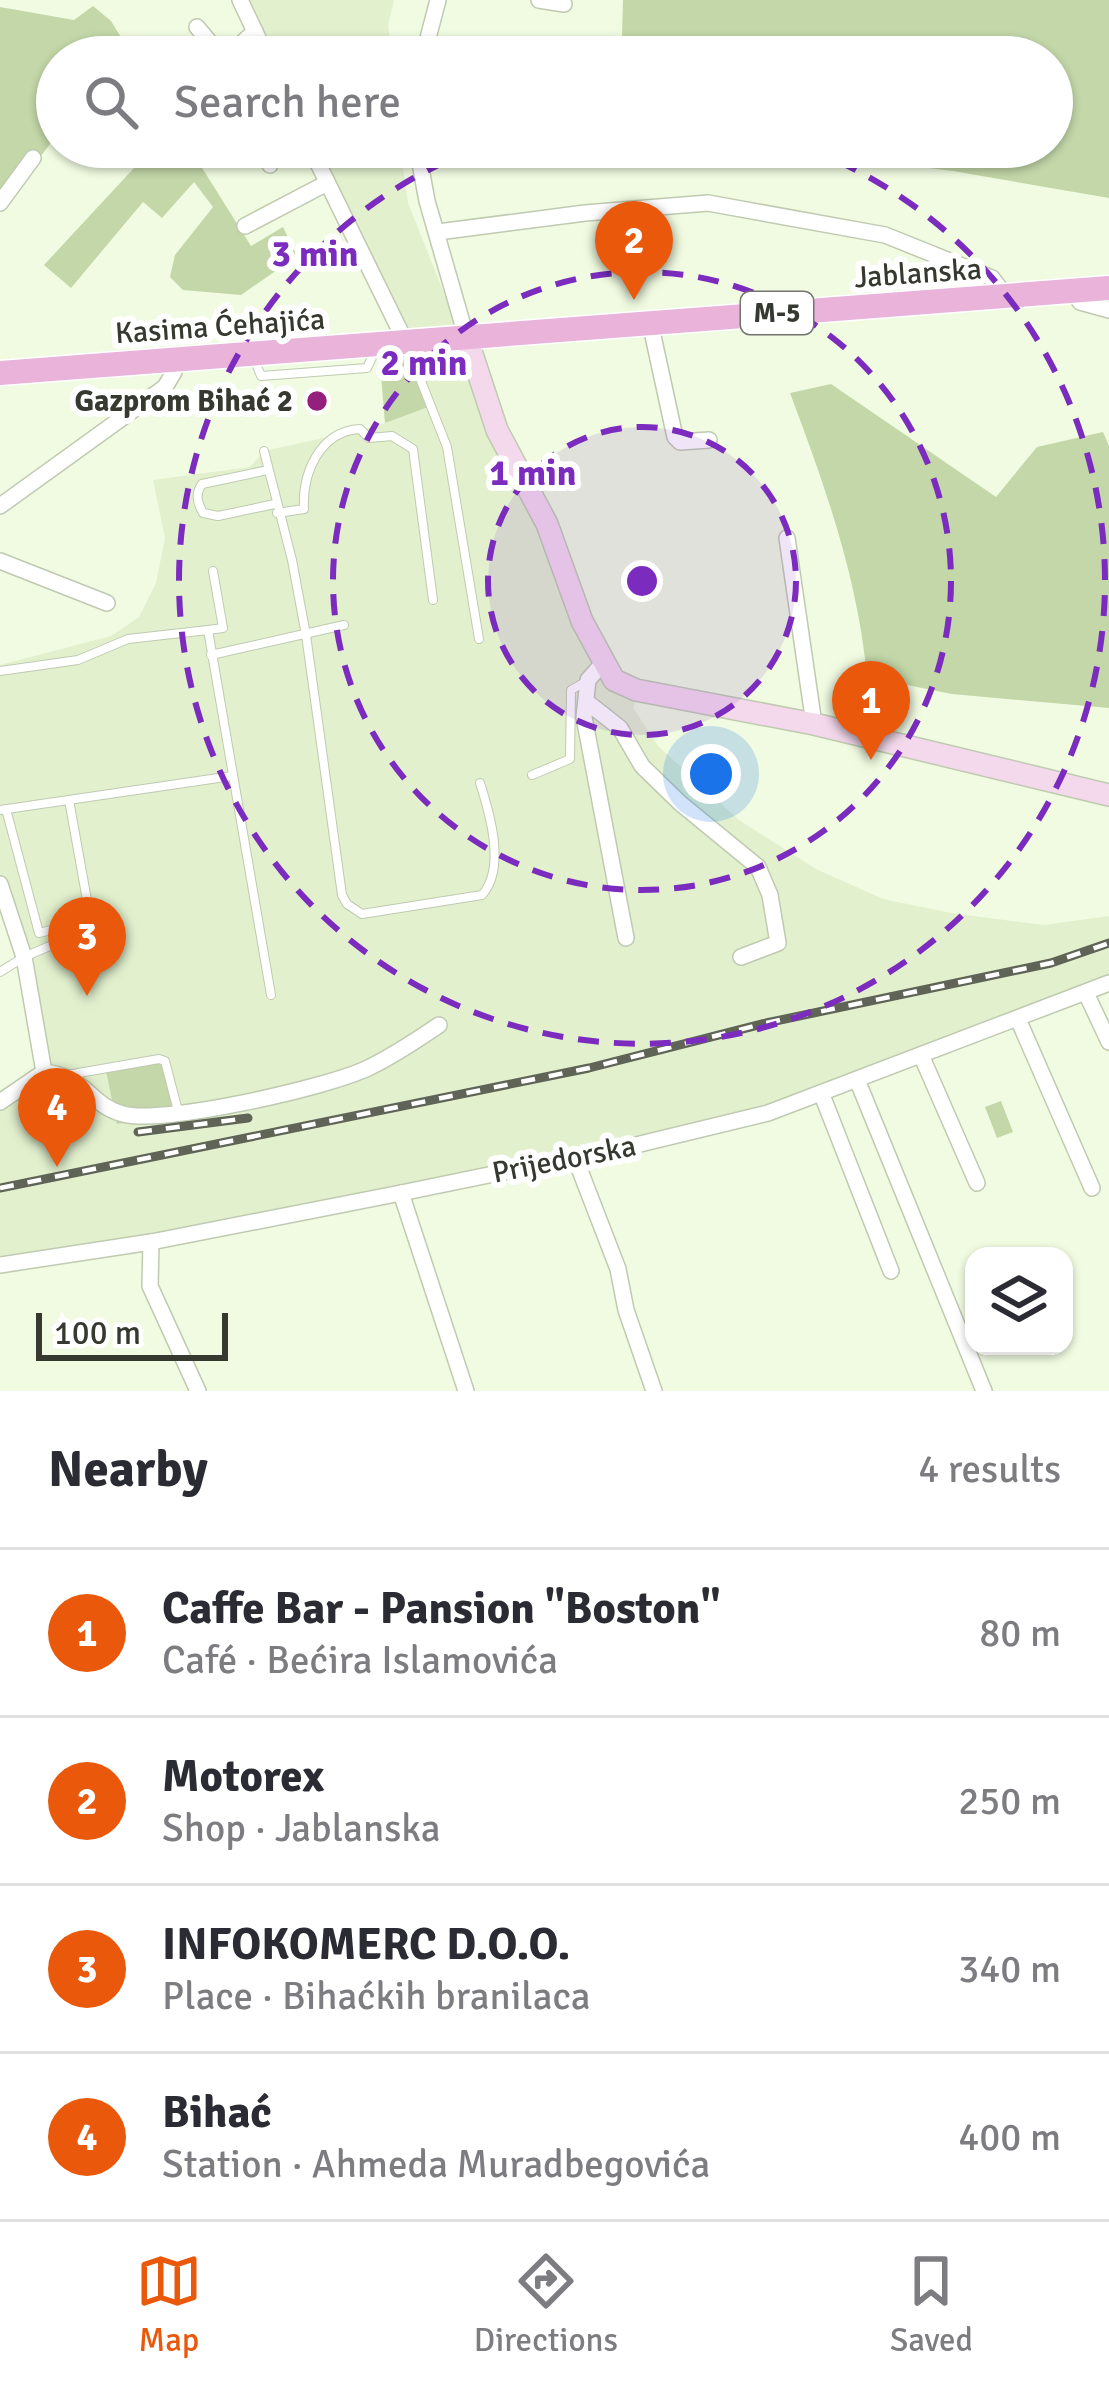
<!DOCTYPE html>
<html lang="en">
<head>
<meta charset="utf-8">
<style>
  body { margin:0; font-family:Signika,sans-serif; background:#f2f2f3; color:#2b2b33 }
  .controls { position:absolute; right:36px; bottom:36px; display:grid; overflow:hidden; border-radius:24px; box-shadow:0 3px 9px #0004 }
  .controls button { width:108px; height:108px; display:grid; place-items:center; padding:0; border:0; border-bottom:3px solid #e1e1e2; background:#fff; color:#2b2b33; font:60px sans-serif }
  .scale { position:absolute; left:36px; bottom:30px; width:192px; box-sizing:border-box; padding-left:12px; border:6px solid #35392f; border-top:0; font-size:33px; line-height:42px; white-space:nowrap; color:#35392f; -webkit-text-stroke:9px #fff; paint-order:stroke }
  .you { position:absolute; left:711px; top:774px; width:42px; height:42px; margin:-30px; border:9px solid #fff; border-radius:50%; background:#1a73e8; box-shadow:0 0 0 18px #1a73e833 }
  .badge { display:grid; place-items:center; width:78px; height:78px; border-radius:50%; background:#ea580c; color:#fff; font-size:39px; font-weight:700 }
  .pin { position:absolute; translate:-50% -99px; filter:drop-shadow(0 3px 6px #0008) }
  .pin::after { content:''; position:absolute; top:63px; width:42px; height:36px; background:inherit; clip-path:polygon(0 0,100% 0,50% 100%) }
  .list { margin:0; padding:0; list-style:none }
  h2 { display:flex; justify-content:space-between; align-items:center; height:156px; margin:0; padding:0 48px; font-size:51px }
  h2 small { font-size:39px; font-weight:400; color:#7c7c81 }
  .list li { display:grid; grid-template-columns:78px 1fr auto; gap:36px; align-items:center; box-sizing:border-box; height:168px; padding:0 48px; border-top:3px solid #e1e1e2 }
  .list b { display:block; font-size:45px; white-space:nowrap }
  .list p { margin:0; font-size:39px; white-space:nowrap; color:#7c7c81 }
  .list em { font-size:39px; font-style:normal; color:#7c7c81 }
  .icon { flex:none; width:66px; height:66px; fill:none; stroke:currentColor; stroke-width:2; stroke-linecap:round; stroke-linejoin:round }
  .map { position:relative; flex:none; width:1109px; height:1391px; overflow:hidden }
  .search { position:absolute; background:#fff; box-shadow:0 3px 9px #0004; left:36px; right:36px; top:36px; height:132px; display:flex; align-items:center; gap:30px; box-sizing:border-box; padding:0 42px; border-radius:66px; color:#7c7c81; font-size:45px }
  .sheet { height:828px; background:#fff }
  nav { display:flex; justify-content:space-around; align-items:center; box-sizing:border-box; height:168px; border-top:3px solid #e1e1e2; background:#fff; font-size:33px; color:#7c7c81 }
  nav a { display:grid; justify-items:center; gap:6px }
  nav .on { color:#ea580c }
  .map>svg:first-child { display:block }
</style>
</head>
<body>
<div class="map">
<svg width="1109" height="1391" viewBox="0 0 1109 1391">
  <rect width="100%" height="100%" fill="#f0fbe1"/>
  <g fill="#e2f0ce">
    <path d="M240 0H394L388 25 392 57H267Z"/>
    <path d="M310 147H400L408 203 461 336 603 663 636 690 634 709 658 746 739 820 816 869 883 899 951 913 1044 925 1109 916V983L710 1127 0 1265V1102L44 1072 0 884V665L111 636 139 617 156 583 165 538 153 480 250 467 264 451 378 426 431 405Z"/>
  </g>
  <g fill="#c3d7a8">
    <path d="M623 0H1109V198L953 171 855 159 836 147H1052V57H615L622 37Z"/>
    <path d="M93 6 111 21 133 57H57V135L0 209V7L74 20Z"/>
    <path d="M119 147H189L251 246 283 227 297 256 241 295 183 290 170 277 175 255 213 207 194 182 162 218 143 202 71 288 44 265 134 168Z"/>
    <path d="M411 354 431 406 385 423 380 363Z"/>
    <path d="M831 384 996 497 1037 447 1103 432 1109 446V708L952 694 867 677C858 578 825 486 790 393Z"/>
    <path d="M165 1061 179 1113 117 1124 105 1066Z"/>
    <path d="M1001 1101 1013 1132 997 1138 985 1107Z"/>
  </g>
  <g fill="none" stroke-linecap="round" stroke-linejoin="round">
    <g stroke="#bfcab1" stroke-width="10">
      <g id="lane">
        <path d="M408 348 447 447 479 639"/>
        <path d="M255 361 261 376 367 368 375 351"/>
        <path d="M264 451 292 560 306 635 342 895 347 904 362 914 482 895C506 868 490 814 480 783"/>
        <path d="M268 470 202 484C195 494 197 502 203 513L218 516 275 504"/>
        <path d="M277 513 304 509C302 473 320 431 360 429L369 438 392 436 413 449 433 600"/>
        <path d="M208 630 223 628 213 571"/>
        <path d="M211 655 344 625"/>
        <path d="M0 671 78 660 128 639 208 630 271 995"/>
        <path d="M532 775 570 759 571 690 587 681"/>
        <path d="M69 800 92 928 103 961"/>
        <path d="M6 809 39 933 90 921"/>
        <path d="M0 810 232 776"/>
        <path d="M0 972 24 957 92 928"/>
        <path d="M67 1075 159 1059 165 1061 178 1111"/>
      </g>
    </g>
    <g stroke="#bfcab1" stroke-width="18">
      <g id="street">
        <path d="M240 0 267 57"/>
        <path d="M539 0 564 4"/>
        <path d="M197 27 222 57"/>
        <path d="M227 57 255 31"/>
        <path d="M423 57 438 0"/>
        <path d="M261 147 270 165"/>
        <path d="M310 147 405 341"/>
        <path d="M417 147 427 201 466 336"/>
        <path d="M0 203 33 158"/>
        <path d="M245 226 327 183"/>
        <path d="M438 232 585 213 708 203 885 235 992 278 1006 296"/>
        <path d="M1074 291 1080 302 1109 310"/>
        <path d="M650 322 675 437 680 442 709 440"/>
        <path d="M0 506 165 387 174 372 175 360"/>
        <path d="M787 538 814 724"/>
        <path d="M0 561 107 603"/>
        <path d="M603 663 588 680 584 717 626 938"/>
        <path d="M587 702 620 728 642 766 680 803 758 867 770 895 778 943 741 957"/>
        <path d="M0 884 24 957 44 1072"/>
        <path d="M1086 993 1109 1042"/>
        <path d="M1018 1019 1092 1188"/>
        <path d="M921 1055 977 1183"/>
        <path d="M44 1072C88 1077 89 1105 123 1114 163 1125 329 1087 368 1068 393 1056 417 1040 439 1025"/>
        <path d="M858 1082 984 1391"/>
        <path d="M822 1095 891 1271"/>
        <path d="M0 1102 44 1072"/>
        <path d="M574 1155 618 1269 626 1310 654 1391"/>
        <path d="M401 1193 466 1391"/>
        <path d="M151 1242 150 1286 198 1391"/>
        <path d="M0 1265 151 1242 401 1193 640 1144 768 1113 1109 983"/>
      </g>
    </g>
    <g stroke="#bfcab1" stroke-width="24">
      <path id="secondary" d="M466 336 497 430 547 524 582 621 614 680 636 690 814 724 1109 795"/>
    </g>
    <g stroke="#fff" stroke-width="27">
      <path id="primary" d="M0 373 1109 288"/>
    </g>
    <use href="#lane" stroke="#fff" stroke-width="8"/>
    <use href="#street" stroke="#fff" stroke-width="15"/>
    <use href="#secondary" stroke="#f4d9ec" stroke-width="21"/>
    <use href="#primary" stroke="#e9b3da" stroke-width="24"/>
    <g stroke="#5f6457" stroke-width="9">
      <g id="rail">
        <path d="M138 1132 248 1118"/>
        <path d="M0 1188 589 1068 766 1023 1051 963 1109 943"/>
      </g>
    </g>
    <use href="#rail" stroke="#fff" stroke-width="4.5" stroke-dasharray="14" stroke-linecap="butt"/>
  </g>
  <circle cx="642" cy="581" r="154" fill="#7b2cbf" fill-opacity=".12"/>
  <g fill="none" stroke="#7b2cbf" stroke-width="6" stroke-dasharray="21 15">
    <circle cx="642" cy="581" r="154"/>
    <circle cx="642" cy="581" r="309"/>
    <path d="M804 147A463 463 0 1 1 480 147"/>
  </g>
  <circle fill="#951f7c" stroke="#fff" stroke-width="4.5" cx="317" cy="401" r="12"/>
  <g text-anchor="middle" stroke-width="12" stroke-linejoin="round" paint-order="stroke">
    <rect fill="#fff" stroke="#72746d" stroke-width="3" x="741" y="292" width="72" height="42" rx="9"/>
    <g font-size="27" font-weight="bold" fill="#35392f">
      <text x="777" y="322">M-5</text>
    </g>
    <g font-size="30" fill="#35392f" stroke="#fff">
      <text transform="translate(918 273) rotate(-4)" y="10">Jablanska</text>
      <text transform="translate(220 326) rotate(-4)" y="10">Kasima Ćehajića</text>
      <text transform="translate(564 1159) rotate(-11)" y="10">Prijedorska</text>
    </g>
    <g font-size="30" font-weight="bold" fill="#35392f" stroke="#fff" text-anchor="end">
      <text x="293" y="411">Gazprom Bihać 2</text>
    </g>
  </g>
  <circle cx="642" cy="581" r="18" fill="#7b2cbf" stroke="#fff" stroke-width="6"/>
  <g font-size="36" text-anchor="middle" font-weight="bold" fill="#7b2cbf" stroke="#fff" stroke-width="12" stroke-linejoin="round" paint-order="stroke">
    <text x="315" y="266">3 min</text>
    <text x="424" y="375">2 min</text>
    <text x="533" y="485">1 min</text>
  </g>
</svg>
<div class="controls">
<button><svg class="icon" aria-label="layers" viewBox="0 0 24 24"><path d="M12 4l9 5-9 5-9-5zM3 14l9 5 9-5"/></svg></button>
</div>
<div class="scale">100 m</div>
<div class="you"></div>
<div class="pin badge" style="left:871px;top:760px">1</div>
<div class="pin badge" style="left:634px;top:300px">2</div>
<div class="pin badge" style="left:87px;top:996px">3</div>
<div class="pin badge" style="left:57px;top:1167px">4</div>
<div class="search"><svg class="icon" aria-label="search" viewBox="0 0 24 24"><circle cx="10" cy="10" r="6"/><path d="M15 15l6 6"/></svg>Search here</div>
</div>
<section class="sheet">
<h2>Nearby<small>4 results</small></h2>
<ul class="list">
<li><span class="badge">1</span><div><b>Caffe Bar - Pansion &quot;Boston&quot;</b><p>Café · Bećira Islamovića</p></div><em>80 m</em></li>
<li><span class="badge">2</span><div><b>Motorex</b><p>Shop · Jablanska</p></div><em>250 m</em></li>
<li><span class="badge">3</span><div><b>INFOKOMERC D.O.O.</b><p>Place · Bihaćkih branilaca</p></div><em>340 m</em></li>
<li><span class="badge">4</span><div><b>Bihać</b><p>Station · Ahmeda Muradbegovića</p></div><em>400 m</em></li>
</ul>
</section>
<nav>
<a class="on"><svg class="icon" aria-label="map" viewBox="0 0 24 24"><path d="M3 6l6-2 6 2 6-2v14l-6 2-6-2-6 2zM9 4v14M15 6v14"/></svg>Map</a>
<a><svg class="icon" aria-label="directions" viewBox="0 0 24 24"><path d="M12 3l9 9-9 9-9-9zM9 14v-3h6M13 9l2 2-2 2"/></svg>Directions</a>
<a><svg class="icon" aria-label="saved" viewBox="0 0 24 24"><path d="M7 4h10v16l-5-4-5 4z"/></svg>Saved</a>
</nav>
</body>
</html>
